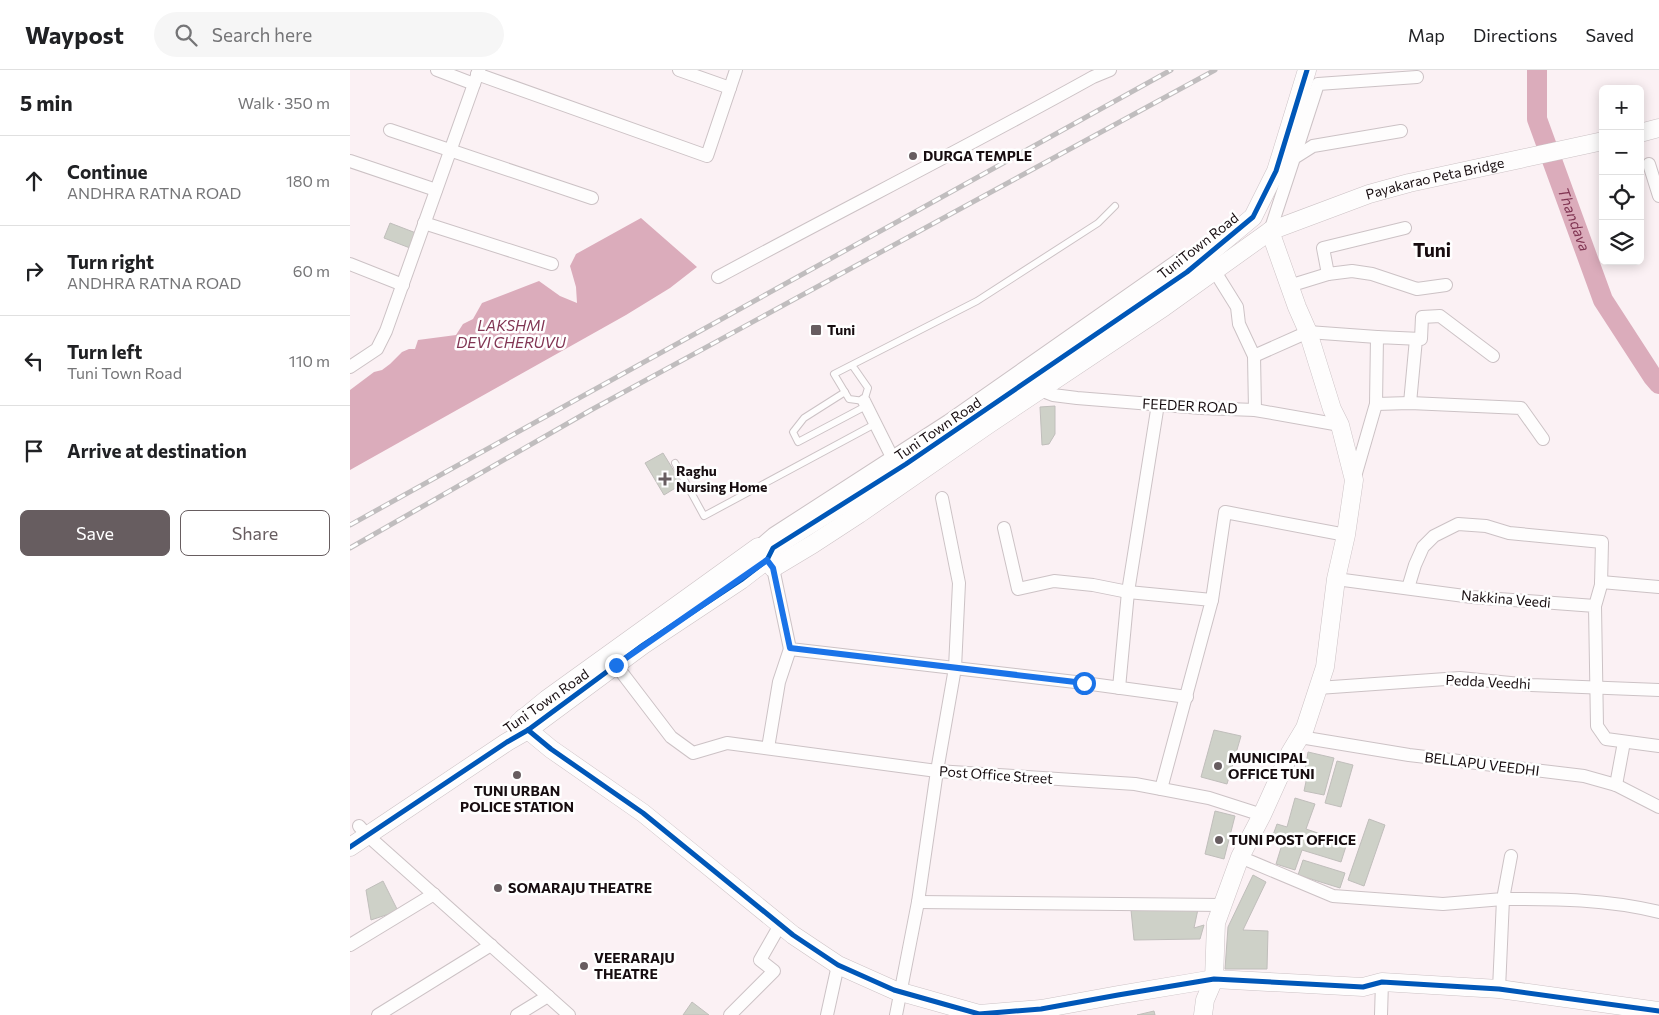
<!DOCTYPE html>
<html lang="en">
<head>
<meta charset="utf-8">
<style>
  body { margin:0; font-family:Commissioner,sans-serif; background:#f6f6f6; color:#202124 }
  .controls { position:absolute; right:15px; top:15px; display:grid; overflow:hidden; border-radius:8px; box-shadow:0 2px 12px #0003 }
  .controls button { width:45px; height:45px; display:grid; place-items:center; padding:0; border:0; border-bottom:1px solid #e0e0e0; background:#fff; color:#202124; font:25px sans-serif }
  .stop { position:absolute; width:15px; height:15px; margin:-11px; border:4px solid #1a73e8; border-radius:50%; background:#fff }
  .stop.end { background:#1a73e8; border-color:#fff; box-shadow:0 1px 5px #0008 }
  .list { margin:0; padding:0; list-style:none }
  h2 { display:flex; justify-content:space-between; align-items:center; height:65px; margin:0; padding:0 20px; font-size:21px }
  h2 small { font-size:16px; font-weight:400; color:#757577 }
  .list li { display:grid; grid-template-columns:32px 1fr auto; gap:15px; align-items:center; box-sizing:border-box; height:90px; padding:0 20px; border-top:1px solid #e0e0e0 }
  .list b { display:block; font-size:19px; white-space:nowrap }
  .list p { margin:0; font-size:16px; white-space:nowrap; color:#757577 }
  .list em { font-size:16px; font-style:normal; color:#757577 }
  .actions { display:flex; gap:10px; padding:15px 20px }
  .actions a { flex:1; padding:11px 0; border:1px solid #675d60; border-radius:8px; text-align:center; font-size:18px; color:#675d60 }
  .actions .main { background:#675d60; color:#fff }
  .icon { flex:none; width:28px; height:28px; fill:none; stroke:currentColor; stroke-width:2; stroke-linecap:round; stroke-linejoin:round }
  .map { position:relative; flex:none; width:1309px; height:945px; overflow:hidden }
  header { display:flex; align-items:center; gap:30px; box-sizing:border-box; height:70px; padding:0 25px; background:#fff; border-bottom:1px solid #e0e0e0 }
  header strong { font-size:24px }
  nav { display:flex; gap:28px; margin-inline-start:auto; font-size:18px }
  .search { width:350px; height:45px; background:#f6f6f6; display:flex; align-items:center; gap:12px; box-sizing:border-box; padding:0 18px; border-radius:28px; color:#757577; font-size:19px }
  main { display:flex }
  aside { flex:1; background:#fff }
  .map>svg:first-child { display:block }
</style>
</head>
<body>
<header>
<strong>Waypost</strong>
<div class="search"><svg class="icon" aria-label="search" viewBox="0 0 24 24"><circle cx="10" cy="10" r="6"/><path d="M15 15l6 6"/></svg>Search here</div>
<nav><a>Map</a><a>Directions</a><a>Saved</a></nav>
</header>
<main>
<aside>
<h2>5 min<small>Walk · 350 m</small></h2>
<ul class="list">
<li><svg class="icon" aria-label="ahead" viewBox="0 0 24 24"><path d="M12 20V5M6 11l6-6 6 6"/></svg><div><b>Continue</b><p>ANDHRA RATNA ROAD</p></div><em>180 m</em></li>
<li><svg class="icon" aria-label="right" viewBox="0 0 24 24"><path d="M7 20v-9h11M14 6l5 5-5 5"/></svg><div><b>Turn right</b><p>ANDHRA RATNA ROAD</p></div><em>60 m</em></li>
<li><svg class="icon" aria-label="left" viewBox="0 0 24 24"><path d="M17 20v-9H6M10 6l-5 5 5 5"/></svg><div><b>Turn left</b><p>Tuni Town Road</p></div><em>110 m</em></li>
<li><svg class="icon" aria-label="arrive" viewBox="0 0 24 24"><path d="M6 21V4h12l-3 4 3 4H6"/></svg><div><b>Arrive at destination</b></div></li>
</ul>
<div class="actions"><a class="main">Save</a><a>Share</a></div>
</aside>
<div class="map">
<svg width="1309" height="945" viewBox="0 0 1309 945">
  <rect width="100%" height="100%" fill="#fbf1f4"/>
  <path fill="#dbacbb" d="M291 148 347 197 320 218 276 245 0 400V320L24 302 32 300 40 294 52 282 59 279H65L68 270 106 265 113 254 123 249 132 233 189 211 210 226 227 233 226 217 220 196 226 184Z"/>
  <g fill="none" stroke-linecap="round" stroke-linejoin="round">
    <path stroke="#dbacbb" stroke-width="20" id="s1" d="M1187 0V49L1253 230 1303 307 1309 314"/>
  </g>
  <g fill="#ced1c8" stroke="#c0bebb">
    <path d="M40 153 66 163 60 178 34 168Z"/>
    <path d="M705 336V364L699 374 692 375 690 337Z"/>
    <path d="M313 383 332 414 314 425 295 393Z"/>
    <path d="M864 660 891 666 877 714 851 707Z"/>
    <path d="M958 682 984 688 974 725 954 721 958 702 955 700Z"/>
    <path d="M987 691 1003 695 991 737 975 733Z"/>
    <path d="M945 728 965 734 956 759 997 773 991 792 952 780 945 800 926 794 934 768 923 765 927 754 937 757Z"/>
    <path d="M865 741 885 746 874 789 855 784Z"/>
    <path d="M1019 749 1035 755 1014 816 998 810Z"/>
    <path d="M953 790 995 803 990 818 948 805Z"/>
    <path d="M903 805 916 812 893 860 918 861 917 899H875L878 857Z"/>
    <path d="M33 811 48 841 21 850 16 820Z"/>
    <path d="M848 839 844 858 854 855 850 869 784 870 781 840Z"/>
    <path d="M342 932 359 945H333Z"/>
    <path d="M804 941 805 945H787Z"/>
  </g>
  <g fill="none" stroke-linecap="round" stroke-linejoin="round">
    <g stroke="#ccc2c5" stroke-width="8">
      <g id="lane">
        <path d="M502 295 518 318 514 331 499 329 484 304 627 231 748 153 765 136"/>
        <path d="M495 322 454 348 443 362 448 372 516 336"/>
        <path d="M325 393 354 446 525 354"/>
      </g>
    </g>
    <g stroke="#ccc2c5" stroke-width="14">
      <g id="street">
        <path d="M87 0 124 14"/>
        <path d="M329 0 380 18"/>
        <path d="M127 4 357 86 386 0"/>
        <path d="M40 60 242 128"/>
        <path d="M944 88 968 14 1067 7"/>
        <path d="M0 91 86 120"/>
        <path d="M1299 94 1309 126"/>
        <path d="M74 153 202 194"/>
        <path d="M1055 158 973 178 978 204 1002 201 1022 204 1067 219 1096 215"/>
        <path d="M920 161 944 88 963 76 1051 61"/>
        <path d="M828 190 598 351 423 464 408 477 423 498 440 579 734 613 837 627"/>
        <path d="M0 194 53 215"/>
        <path d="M864 200 887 237 889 254 904 286 958 262 1027 267"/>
        <path d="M368 207C492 140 619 76 743 7L760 0"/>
        <path d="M939 216 978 204"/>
        <path d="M904 286 905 340"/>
        <path d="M1143 286 1090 246 1072 247 1071 269 1027 267 1026 334 1060 333 1171 338 1193 369"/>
        <path d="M0 297 27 279 36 261 129 0"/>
        <path d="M690 320 703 325 727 328 851 338 905 340 990 355"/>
        <path d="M514 331 542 387"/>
        <path d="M1060 333 1066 269"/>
        <path d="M1004 410 1026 334"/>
        <path d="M654 458 668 519 704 511 743 515 778 522 862 530 811 719"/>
        <path d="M986 509 1122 527 1245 536 1247 656 1256 669 1309 676"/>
        <path d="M1251 512 1309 517"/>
        <path d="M1058 518 1065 495 1073 477 1084 466 1108 454 1136 456 1159 463 1252 472 1251 515 1245 536"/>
        <path d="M862 530 875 442 996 465"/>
        <path d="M266 595 321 667 343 683 377 673 587 701 785 714 859 728 912 745"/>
        <path d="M769 618 778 522 808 334"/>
        <path d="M968 618 1110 608 1181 615 1309 620"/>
        <path d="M950 667 1059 685 1234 706 1266 715 1309 737"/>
        <path d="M418 678 429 612 440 579"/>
        <path d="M1266 715 1274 672"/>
        <path d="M9 756 17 765 219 945"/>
        <path d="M890 787 983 826 1093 834 1153 829 1161 786"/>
        <path d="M568 832 873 835"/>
        <path d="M0 875 84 824"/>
        <path d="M1149 919 1153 829C1207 829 1256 829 1309 842"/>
        <path d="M28 945 141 875"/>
        <path d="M167 945 198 926"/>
        <path d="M380 945 424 901 410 890 430 855"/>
        <path d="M477 945 488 895"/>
        <path d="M546 945 568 832 587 701 605 598 609 513 592 428"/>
        <path d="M1031 945 1032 912"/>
      </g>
    </g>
    <g stroke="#ccc2c5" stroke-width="19">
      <g id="secondary">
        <path d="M1290 63 1309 58"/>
        <path id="s2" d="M423 498 463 474 509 444 639 354 814 237 920 161 1019 124 1059 113 1253 71"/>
        <path d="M173 648 180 650 182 654 178 660 170 658 169 652 197 629 408 477 423 478"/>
        <path d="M178 660 201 679 293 743 443 865 488 895 544 920 629 944 691 939 768 925 864 909 1013 917 1032 912 1149 919 1309 941"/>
        <path d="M0 777 157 672 178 660 293 575 391 510 417 490 423 478 556 394 837 202 903 147 926 101 957 0"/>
        <path d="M853 945 855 930 864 909 866 853 890 787 912 745 940 683 955 658 975 597 986 509 996 465 1004 410 990 355 982 339 958 262 947 237 920 161"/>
      </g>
    </g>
    <use href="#lane" stroke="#fefdfd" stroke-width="6"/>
    <use href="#street" stroke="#fefdfd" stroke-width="12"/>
    <use href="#secondary" stroke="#fefdfd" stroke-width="18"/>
    <g stroke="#c0bdbe" stroke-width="5">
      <g id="rail">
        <path d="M0 455 821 0"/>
        <path d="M0 478 241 340 865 0"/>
      </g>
    </g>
    <use href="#rail" stroke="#fff" stroke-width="3" stroke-dasharray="9" stroke-linecap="butt"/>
    <g stroke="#fff" stroke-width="8">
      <g id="cycleway">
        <path d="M178 660 201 679 293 743 443 865 488 895 544 920 629 944 691 939 768 925 864 909 1013 917 1032 912 1149 919 1309 941"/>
        <path d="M0 777 157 672 178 660 293 575 391 510 417 490 423 478 556 394 837 202 903 147 926 101 957 0"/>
      </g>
    </g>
    <use href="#cycleway" stroke="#0057b8" stroke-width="5"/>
  </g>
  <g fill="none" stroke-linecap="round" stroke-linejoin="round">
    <path stroke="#1a73e8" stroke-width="6" d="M266 595 417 490 423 498 440 578 734 613"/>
  </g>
  <g fill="#675d60" stroke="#fff" stroke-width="2">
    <circle cx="563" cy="86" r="5"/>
    <rect x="460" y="254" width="12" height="12" rx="2.5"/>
    <path d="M312.5 401.5h5v5h5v5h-5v5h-5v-5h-5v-5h5z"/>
    <circle cx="868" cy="696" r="5"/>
    <circle cx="167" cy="705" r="5"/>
    <circle cx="869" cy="770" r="5"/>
    <circle cx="148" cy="818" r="5"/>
    <circle cx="234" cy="896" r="5"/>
  </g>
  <g text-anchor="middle" stroke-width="5" stroke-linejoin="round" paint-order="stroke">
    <g font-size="14" font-weight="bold" fill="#170d10" stroke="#fff" text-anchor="start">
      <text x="573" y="91">DURGA TEMPLE</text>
      <text x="477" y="265">Tuni</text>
      <text x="326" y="406">Raghu<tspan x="326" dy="16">Nursing Home</tspan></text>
      <text x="878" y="693">MUNICIPAL<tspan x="878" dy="16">OFFICE TUNI</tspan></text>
      <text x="167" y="726" text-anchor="middle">TUNI URBAN<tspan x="167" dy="16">POLICE STATION</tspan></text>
      <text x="879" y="775">TUNI POST OFFICE</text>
      <text x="158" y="823">SOMARAJU THEATRE</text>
      <text x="244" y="893">VEERARAJU<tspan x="244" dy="16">THEATRE</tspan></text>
    </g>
    <g font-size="14" fill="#170d10" stroke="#fff">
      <text dy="5" stroke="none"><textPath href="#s2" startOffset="774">Payakarao Peta Bridge</textPath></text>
      <text transform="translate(848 176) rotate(-38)" y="5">TuniTown Road</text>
      <text transform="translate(840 336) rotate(3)" y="5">FEEDER ROAD</text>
      <text transform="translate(588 359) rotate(-34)" y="5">Tuni Town Road</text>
      <text transform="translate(1156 529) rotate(5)" y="5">Nakkina Veedi</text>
      <text transform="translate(1138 612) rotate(3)" y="5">Pedda Veedhi</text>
      <text transform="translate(196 631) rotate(-35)" y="5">Tuni Town Road</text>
      <text transform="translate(1132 694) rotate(7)" y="5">BELLAPU VEEDHI</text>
      <text transform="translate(646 705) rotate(4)" y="5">Post Office Street</text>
    </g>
    <g font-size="15" font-style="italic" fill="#813553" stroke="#fff">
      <text dy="5" stroke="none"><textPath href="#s1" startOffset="156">Thandava</textPath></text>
      <text x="161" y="261">LAKSHMI<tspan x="161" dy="17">DEVI CHERUVU</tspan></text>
    </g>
    <g font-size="19" font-weight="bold" fill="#170d10" stroke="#fff">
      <text x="1082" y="187">Tuni</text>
    </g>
  </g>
</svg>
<div class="controls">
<button>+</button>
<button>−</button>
<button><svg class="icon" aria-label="locate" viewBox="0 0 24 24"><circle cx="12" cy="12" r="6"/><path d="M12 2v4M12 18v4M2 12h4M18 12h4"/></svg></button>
<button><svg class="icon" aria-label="layers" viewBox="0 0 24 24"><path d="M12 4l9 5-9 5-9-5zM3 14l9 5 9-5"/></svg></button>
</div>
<div class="stop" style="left:734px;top:613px"></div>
<div class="stop end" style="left:266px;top:595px"></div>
</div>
</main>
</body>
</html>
